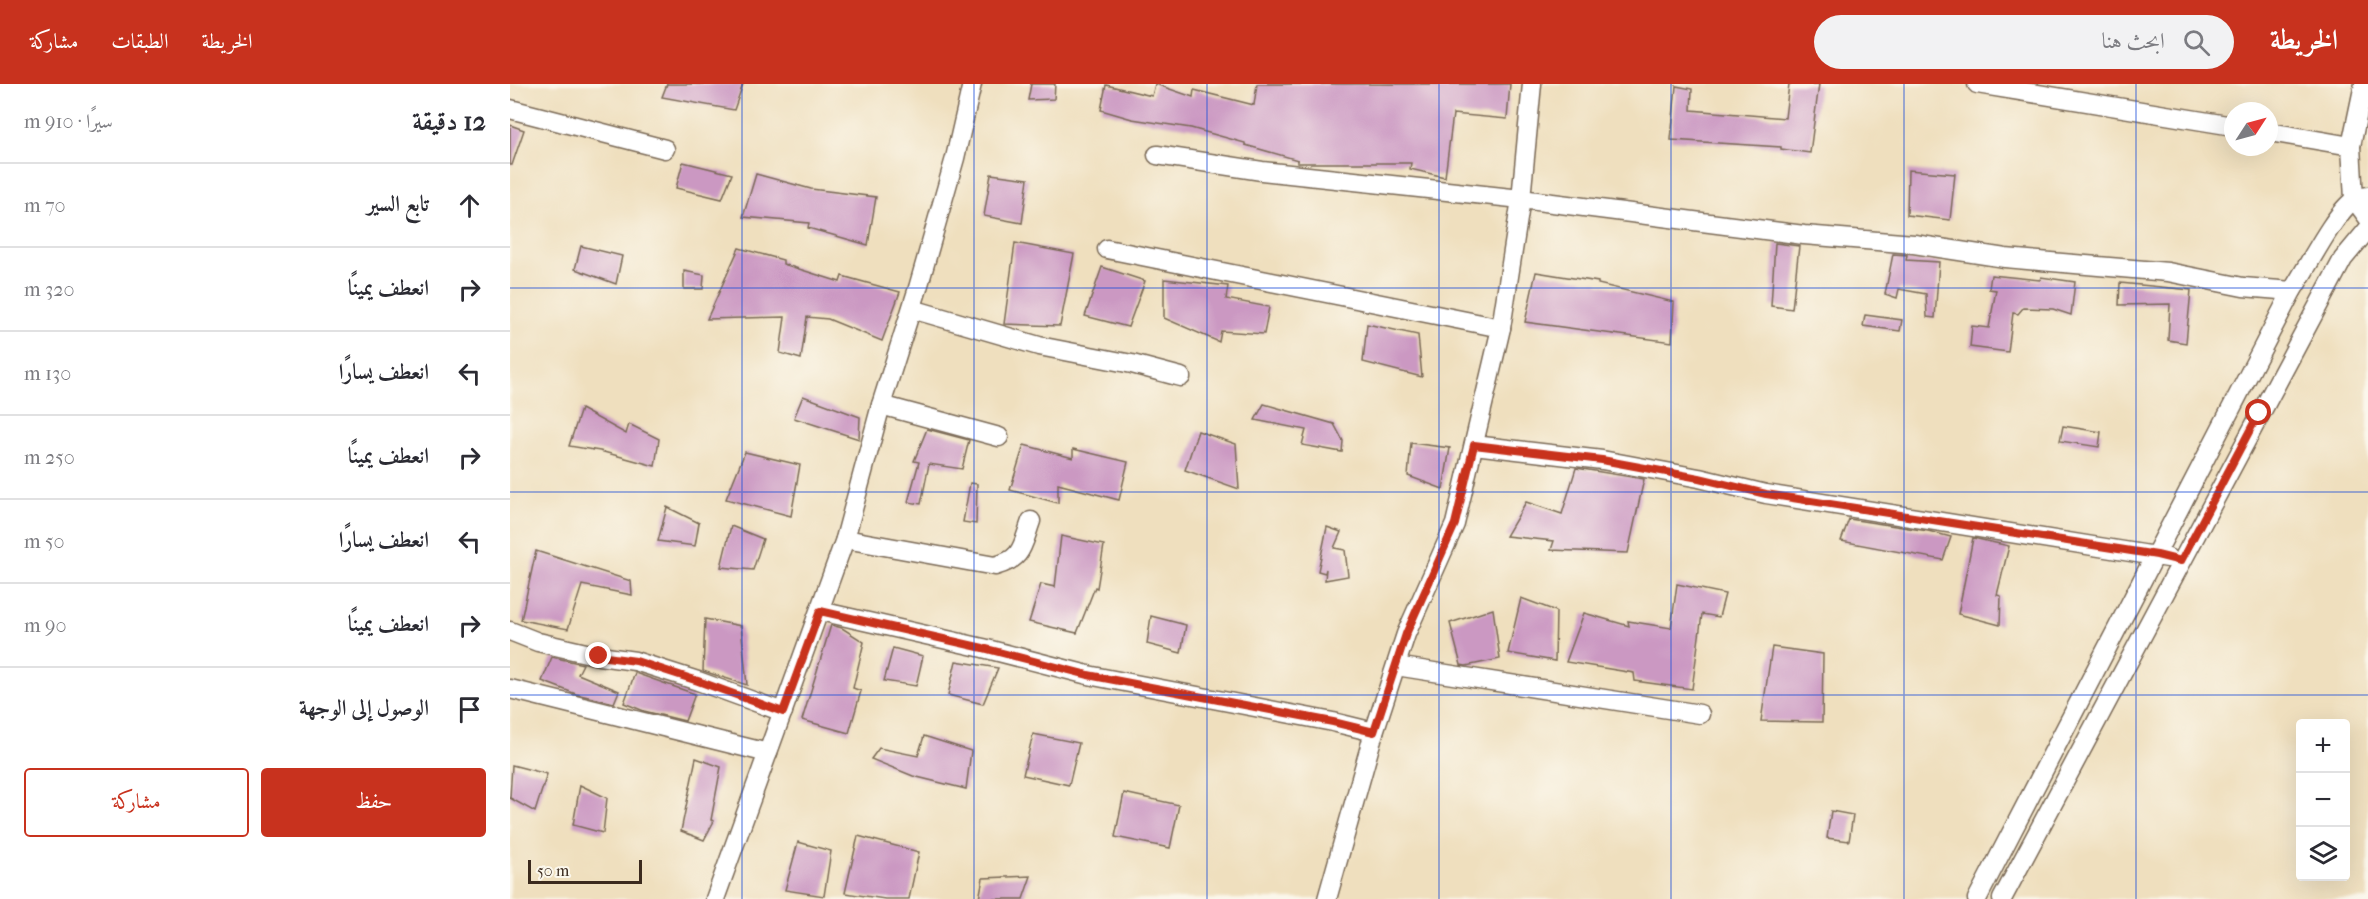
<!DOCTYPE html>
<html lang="ar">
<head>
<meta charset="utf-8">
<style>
  body { margin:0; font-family:"IM FELL French Canon",Amiri,serif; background:#f2f2f3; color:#2b2b33; direction:rtl }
  .controls { position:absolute; right:18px; bottom:18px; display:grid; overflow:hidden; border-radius:6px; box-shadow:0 6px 24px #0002 }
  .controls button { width:54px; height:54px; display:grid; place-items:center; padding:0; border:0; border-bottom:2px solid #e1e1e2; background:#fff; color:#2b2b33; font:30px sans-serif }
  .compass { position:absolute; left:1714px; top:18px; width:54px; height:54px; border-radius:50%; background:#fff; box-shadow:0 6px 24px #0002; rotate:54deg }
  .scale { position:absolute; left:18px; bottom:15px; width:114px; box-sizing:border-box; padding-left:6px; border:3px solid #3b2a1e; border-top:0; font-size:16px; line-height:21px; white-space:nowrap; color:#3b2a1e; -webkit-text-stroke:4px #fbf7ec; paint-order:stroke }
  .stop { position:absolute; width:18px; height:18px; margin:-14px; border:4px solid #c8321e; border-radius:50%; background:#fff }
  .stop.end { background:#c8321e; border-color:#fff; box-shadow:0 2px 6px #0008 }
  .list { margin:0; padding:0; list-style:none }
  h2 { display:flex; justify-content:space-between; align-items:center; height:78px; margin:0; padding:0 24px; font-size:26px }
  h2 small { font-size:20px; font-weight:400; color:#7c7c81 }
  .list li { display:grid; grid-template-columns:39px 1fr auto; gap:18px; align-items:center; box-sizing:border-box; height:84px; padding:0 24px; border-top:2px solid #e1e1e2 }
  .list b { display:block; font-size:22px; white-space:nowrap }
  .list em { font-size:20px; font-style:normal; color:#7c7c81 }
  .actions { display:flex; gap:12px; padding:18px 24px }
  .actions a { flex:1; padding:14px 0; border:2px solid #c8321e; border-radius:6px; text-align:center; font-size:21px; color:#c8321e }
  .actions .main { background:#c8321e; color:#fff }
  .icon { flex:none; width:33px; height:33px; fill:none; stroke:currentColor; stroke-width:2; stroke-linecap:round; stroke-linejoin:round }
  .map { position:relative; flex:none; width:1858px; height:815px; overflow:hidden; direction:ltr }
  header { display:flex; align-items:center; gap:36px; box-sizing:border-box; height:84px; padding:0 30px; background:#c8321e; color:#fff }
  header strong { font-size:28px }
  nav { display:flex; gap:33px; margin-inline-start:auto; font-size:21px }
  .search { width:420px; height:54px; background:#f2f2f3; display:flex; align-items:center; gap:15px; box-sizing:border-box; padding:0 21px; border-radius:33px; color:#7c7c81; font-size:22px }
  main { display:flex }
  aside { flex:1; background:#fff }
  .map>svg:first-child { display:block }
</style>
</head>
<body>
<header>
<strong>الخريطة</strong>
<div class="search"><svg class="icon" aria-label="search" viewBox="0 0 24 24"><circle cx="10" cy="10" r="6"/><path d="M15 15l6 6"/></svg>ابحث هنا</div>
<nav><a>الخريطة</a><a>الطبقات</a><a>مشاركة</a></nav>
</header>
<main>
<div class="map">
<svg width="1858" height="815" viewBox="0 0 1858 815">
  <rect width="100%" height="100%" fill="#fbf7ec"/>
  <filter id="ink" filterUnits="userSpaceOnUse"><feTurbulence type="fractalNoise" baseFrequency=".0167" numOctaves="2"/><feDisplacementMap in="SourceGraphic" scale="12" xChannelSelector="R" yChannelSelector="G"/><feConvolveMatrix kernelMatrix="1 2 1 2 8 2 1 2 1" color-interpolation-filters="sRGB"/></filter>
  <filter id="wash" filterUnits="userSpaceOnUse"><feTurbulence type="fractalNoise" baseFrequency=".008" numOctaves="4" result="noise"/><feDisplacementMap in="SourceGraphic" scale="24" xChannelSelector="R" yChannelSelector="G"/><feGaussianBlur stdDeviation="1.35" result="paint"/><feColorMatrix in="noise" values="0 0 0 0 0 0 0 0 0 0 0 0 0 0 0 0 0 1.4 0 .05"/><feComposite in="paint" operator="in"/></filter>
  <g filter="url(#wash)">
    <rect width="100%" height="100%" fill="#efdfbe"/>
    <g id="blocks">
      <g fill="#cb98c2">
        <path d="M157 0H233L224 26 152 13Z"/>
        <path d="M521 0H545L544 15 518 16Z"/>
        <path d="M645 0 683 13 684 6 744 21 747 0H1000L997 35 943 30 935 93 900 85 901 79H788V76L735 61V59L681 44 622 35 591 26 596 1 642 12Z"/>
        <path d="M1279 0H1309L1300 69 1271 65V63L1161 56 1166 2 1182 5 1181 26 1275 34Z"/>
        <path d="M0 41 14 46 2 81H0Z"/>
        <path d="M173 78 222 90 212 115 166 104Z"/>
        <path d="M1398 86 1445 90 1440 136 1397 131Z"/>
        <path d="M246 90 301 105 366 113 358 161 298 144 299 139 233 133Z"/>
        <path d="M481 90 518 95 512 139 474 132Z"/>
        <path d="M505 159 564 170 550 242 494 240Z"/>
        <path d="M1265 159 1289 162 1282 225 1261 222Z"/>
        <path d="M71 162 112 172 106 200 65 185Z"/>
        <path d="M229 164 273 176V180L330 198 332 192 390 208 372 257 318 235 297 233 291 275 270 269 275 233 197 235Z"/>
        <path d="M1383 170 1397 171 1396 176 1429 178 1425 234 1417 233 1416 210 1389 205 1387 214 1375 210Z"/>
        <path d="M592 183 635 197 618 243 575 232Z"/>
        <path d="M174 187 194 191 193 205H174Z"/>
        <path d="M1026 188 1088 198V200L1164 218 1162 258 1015 238Z"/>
        <path d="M1481 191 1530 196 1531 193 1565 198 1561 231 1543 225 1513 224 1508 230 1503 229 1498 268 1460 263 1462 242 1479 244 1486 206 1479 205Z"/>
        <path d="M654 195 718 202 716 215 759 223 754 250 711 247 709 258 654 234Z"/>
        <path d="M1610 199 1681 206 1676 259 1658 256 1660 220 1609 221Z"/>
        <path d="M1355 231 1392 236 1390 247 1353 242Z"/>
        <path d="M857 240 908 251 912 293 853 278Z"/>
        <path d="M293 312 350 333 349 355 284 334Z"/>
        <path d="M754 320 824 340 833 357 832 368 792 361 796 346 745 336Z"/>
        <path d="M71 325 116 350 119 340 149 355 145 382 90 367 59 362Z"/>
        <path d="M1553 342 1591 348 1589 363 1550 357Z"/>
        <path d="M417 345 459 356 452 385 419 380 411 420 398 418 409 378 404 377Z"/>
        <path d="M688 347 726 360 729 405 675 386Z"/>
        <path d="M901 359 940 364 933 405 898 392Z"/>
        <path d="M514 361 563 374V365L618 378 609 416 548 400V419L500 406Z"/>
        <path d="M235 368 290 381 281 432 216 415Z"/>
        <path d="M1066 384 1134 395 1118 469 1041 466 1044 457 996 452 1016 418 1052 430Z"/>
        <path d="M460 399 467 400 466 440 453 438Z"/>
        <path d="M157 423 189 439 185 462 148 457Z"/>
        <path d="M1339 435 1418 447 1441 453 1433 476 1331 457Z"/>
        <path d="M221 442 253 455 243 486 211 483Z"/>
        <path d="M817 443 831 448 824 464 835 466 838 492 815 496 816 485 815 489 808 487Z"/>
        <path d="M551 452 594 461 587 504 585 503 567 549 519 538 531 500 545 503Z"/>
        <path d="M1463 454 1499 462 1487 511 1491 512 1490 541 1448 530Z"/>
        <path d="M26 467 121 497 122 511 72 501 58 545 11 536Z"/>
        <path d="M1167 500 1215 510 1209 533 1192 530 1182 605 1125 597 1124 589 1056 578 1074 529 1119 542 1118 537 1161 544Z"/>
        <path d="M1011 514 1046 527 1045 577 998 569Z"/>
        <path d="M983 525 990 575 956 582 951 581 940 539Z"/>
        <path d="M641 532 676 541 671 569 637 560Z"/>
        <path d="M195 535 231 542 237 601 193 587Z"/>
        <path d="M321 541 332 544 354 558 343 604 351 607 339 649 292 636Z"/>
        <path d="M1262 563 1313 570 1312 638 1251 637Z"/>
        <path d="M383 564 413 572 406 602 374 597Z"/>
        <path d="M42 573 73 580 68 590 109 607 104 619 66 610 32 597Z"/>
        <path d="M446 577 488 584 473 620 438 611Z"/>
        <path d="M125 589 185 610 175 637 134 627 114 619Z"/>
        <path d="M523 650 569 659 559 701 513 691Z"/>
        <path d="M414 652 461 667 456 705 403 692 361 675 369 664 408 672Z"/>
        <path d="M186 674 211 683 201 736 204 737 194 756 171 747Z"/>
        <path d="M2 681 37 690 25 728 0 714Z"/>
        <path d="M70 701 97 714 93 749 63 741Z"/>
        <path d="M614 709 669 721 660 764 605 753Z"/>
        <path d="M1321 727 1343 731 1339 757 1317 754Z"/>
        <path d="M348 752 409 768 399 815H375L335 809Z"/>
        <path d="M288 758 321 767 314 812 275 806Z"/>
        <path d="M521 792 513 815H469L473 794Z"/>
      </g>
    </g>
  </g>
  <g filter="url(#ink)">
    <use href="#blocks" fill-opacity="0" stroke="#7a6956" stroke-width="1.5"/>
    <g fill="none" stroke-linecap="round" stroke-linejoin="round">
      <g stroke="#7a6956" stroke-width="21">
        <g id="minor">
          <path d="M1467 0 1723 42"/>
          <path d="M1854 0 1841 62 1844 115 1858 134"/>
          <path d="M0 25 155 65"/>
          <path d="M1759 48 1841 62"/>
          <path d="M647 71 752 87 1011 115 1294 151 1404 160 1495 174 1658 188 1733 203 1782 207"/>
          <path d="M597 165 991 244"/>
          <path d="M402 225 529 262 622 280 671 293"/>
          <path d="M371 321 489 353"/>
          <path d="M964 361 1092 376 1189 394 1256 410 1658 474"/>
          <path d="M335 455 485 482C513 475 512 462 521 437"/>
          <path d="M310 527 473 564 578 591 823 638 864 648"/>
          <path d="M0 547 28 558 89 572 125 577 188 597 273 628"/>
          <path d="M886 582 1190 630"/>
          <path d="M0 605 258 669"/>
          <path d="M205 815 335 455 371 321 408 204 445 74 462 0"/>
          <path d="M817 815 864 648 896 550 945 440 991 244 1011 115 1022 0"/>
          <path d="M1467 815 1782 207C1796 186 1825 128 1844 116 1848 113 1854 113 1858 112"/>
          <path d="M1492 815 1833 175 1858 145"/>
        </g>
      </g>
      <use href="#minor" stroke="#fff" stroke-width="18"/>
    </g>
  </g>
  <g fill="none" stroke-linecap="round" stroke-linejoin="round" filter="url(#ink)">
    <path stroke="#c8321e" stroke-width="8" d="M89 572 126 577 188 597 273 628 310 527 473 564 578 591 823 638 864 648 896 550 945 440 964 361 1092 376 1189 394 1256 410 1647 471 1671 477 1749 329"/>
  </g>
  <path fill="none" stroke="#1d4ed8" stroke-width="1.5" stroke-opacity="0.55" d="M232 0V815M464 0V815M697 0V815M929 0V815M1161 0V815M1394 0V815M1626 0V815M0 204H1858M0 408H1858M0 611H1858"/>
</svg>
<div class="controls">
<button>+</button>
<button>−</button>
<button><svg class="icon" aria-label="layers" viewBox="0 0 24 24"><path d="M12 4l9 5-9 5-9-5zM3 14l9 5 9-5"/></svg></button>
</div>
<svg class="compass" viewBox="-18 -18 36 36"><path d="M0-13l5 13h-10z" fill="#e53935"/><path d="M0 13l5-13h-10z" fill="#7c7c81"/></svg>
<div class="scale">50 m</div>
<div class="stop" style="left:1749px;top:329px"></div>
<div class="stop end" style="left:89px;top:572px"></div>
</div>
<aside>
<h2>12 دقيقة<small>سيرًا · 910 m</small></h2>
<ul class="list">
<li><svg class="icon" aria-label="ahead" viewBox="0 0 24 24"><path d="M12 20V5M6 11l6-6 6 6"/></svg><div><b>تابع السير</b></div><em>70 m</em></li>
<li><svg class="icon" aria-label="right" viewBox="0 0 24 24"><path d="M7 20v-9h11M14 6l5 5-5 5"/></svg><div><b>انعطف يمينًا</b></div><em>320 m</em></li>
<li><svg class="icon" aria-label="left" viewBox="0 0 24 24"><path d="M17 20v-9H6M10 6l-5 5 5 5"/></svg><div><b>انعطف يسارًا</b></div><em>130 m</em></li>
<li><svg class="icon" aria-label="right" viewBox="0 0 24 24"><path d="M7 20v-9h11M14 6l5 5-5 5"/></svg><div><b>انعطف يمينًا</b></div><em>250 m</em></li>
<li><svg class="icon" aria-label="left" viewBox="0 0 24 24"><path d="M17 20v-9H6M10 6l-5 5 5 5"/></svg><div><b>انعطف يسارًا</b></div><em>50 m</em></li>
<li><svg class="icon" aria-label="right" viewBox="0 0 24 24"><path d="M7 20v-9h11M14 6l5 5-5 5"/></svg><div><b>انعطف يمينًا</b></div><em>90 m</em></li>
<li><svg class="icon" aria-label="arrive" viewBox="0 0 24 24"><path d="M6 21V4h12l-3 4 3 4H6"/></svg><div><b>الوصول إلى الوجهة</b></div></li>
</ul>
<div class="actions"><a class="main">حفظ</a><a>مشاركة</a></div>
</aside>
</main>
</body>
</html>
